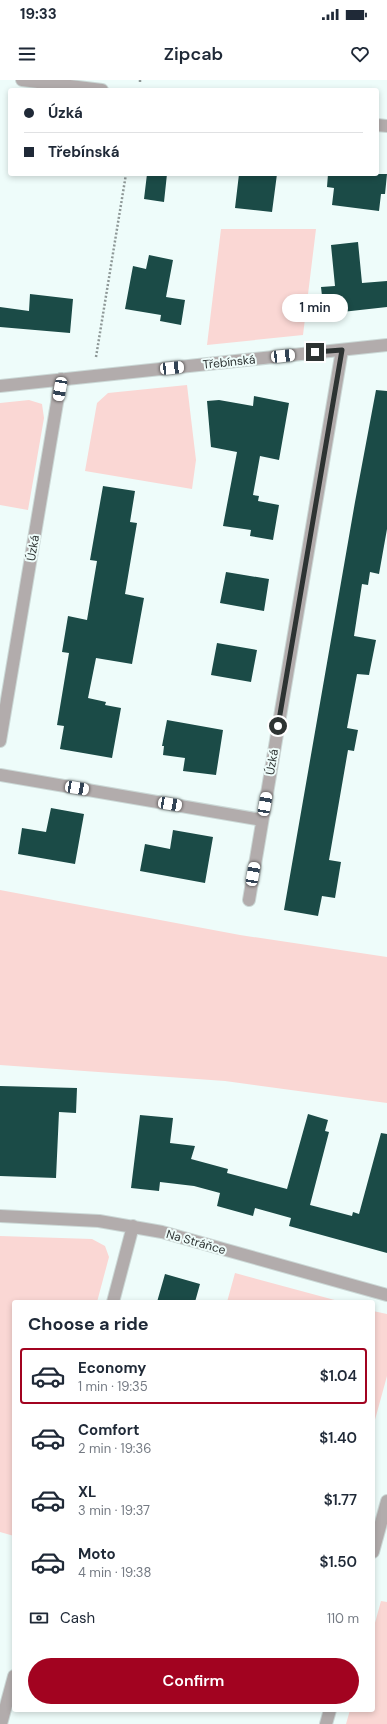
<!DOCTYPE html>
<meta charset="utf-8">
<style>
body{margin:0;font-family:"DM Sans",sans-serif;background:#f6f6f7;color:#1f2937;height:100vh;display:flex;flex-direction:column;font-size:15px;white-space:nowrap}
*{box-sizing:border-box;margin:0}
p{font-size:13px;color:#747a83}
.icon{flex:none;width:22px;height:22px;fill:none;stroke:currentColor;stroke-width:2;stroke-linecap:round;stroke-linejoin:round}
.map{position:relative;flex:1;overflow:hidden}
.side{position:absolute;left:12px;top:1220px;width:363px;height:412px;display:flex;flex-direction:column;background:#fff;border-radius:4px;box-shadow:0 2px 6px #0003}
.side>*{flex:none}
.guide{position:absolute;left:8px;top:8px;width:371px;height:88px;border-radius:4px;box-shadow:0 2px 6px #0003;display:grid;align-content:center;height:88px;padding:0 16px;background:#fff}
.end{position:absolute;width:18px;height:18px;margin:-9px;border:5px solid #2d3332;background:#fff;box-shadow:0 0 0 2px #fff}
.from{border-radius:50%}
.bubble{position:absolute;height:28px;border-radius:14px;background:#fff;box-shadow:0 2px 6px #0003;font-size:13px;font-weight:600;line-height:28px;text-align:center}
.car{position:absolute;width:12px;height:24px;margin:-12px -6px;border-radius:5px;box-shadow:0 0 3px 1px #0007;background:linear-gradient(#fff 24%,#345 0 40%,#fff 0 76%,#345 0 86%,#fff 0)}
.guide b{display:flex;align-items:center;gap:14px;height:38px;font-size:15px}
.guide b+b{border-top:1px solid #e0e1e3}
.guide i{width:10px;height:10px;background:#1f2937}
ul{padding:0;list-style:none}
li{display:flex;align-items:center;gap:12px;height:56px;margin:0 8px 6px;padding:0 8px;border:2px solid transparent;border-radius:4px}
li div{flex:1}
li b{display:block;font-size:15px}
li em{font-style:normal;font-weight:600}
li.on{border-color:#a20320}
li>.icon{width:36px;height:36px;stroke-width:1.5}
h2{padding:0 16px;font-size:18px;line-height:48px}
.pay{display:flex;align-items:center;gap:10px;height:44px;padding:0 16px;font-size:15px}
.pay p{margin-inline-start:auto}
.button{display:flex;gap:8px;margin-top:auto;padding:8px 16px}
.button a{flex:1;height:46px;border-radius:24px;background:#a20320;color:#fff;font-size:16px;font-weight:600;line-height:46px;text-align:center}
.status{display:flex;justify-content:space-between;align-items:center;height:28px;padding:0 20px;background:#fff;direction:ltr}
.status svg{height:11px;fill:currentColor}
header{display:flex;justify-content:space-between;align-items:center;height:52px;padding:0 16px;background:#fff;font-size:18px;font-weight:600}
.map>svg:first-child{display:block}
.green{fill:#fad7d4}
.building{fill:#1b4b47}
.lines{fill:none;stroke-linecap:round;stroke-linejoin:round}
.minor-casing{stroke:#cbd8d6;stroke-width:14}
.path{stroke:#8e9897;stroke-width:2.5;stroke-dasharray:2 2;stroke-linecap:butt}
.minor{stroke:#b2acac;stroke-width:12}
.route{stroke:#2d3332;stroke-width:5}
.labels{text-anchor:middle;dominant-baseline:central;stroke-width:4;stroke-linejoin:round;paint-order:stroke}
.street-label{font-size:12px;fill:#2d3332;stroke:#eefcfa}
</style>
<div class="status"><b>19:33</b><svg viewBox="0 0 49 12"><path d="M0 12V9h3v3zM5 12V6h3v6zM10 12V3h3v9zM15 12V0h3v12zM26 1h20v11H26zM47 4h2v5h-2z"/></svg></div>
<header><svg class="icon" aria-label="menu" viewBox="0 0 24 24"><path d="M4 6h16M4 12h16M4 18h16"/></svg>Zipcab<svg class="icon" aria-label="heart" viewBox="0 0 24 24"><path d="M12 20l-8-8c-3-5 5-10 8-4 3-6 11-1 8 4z"/></svg></header>
<div class="map">
<svg width="387" height="1644" viewBox="0 0 387 1644">
<rect width="100%" height="100%" fill="#eefcfa"/>
<!-- green -->
<path class="green" d="M 221,149 L 316,149 L 303,255 L 207,265 Z
M 187,305 L 196,380 L 192,409 L 85,391 L 97,323 L 108,313 Z
M 29,320 L 42,324 L 44,338 L 28,430 L 0,425 L 0,323 Z
M 0,810 L 240,855 L 387,877 L 387,1023 L 225,1001 L 0,985 Z
M 0,1156 L 92,1159 L 105,1166 L 109,1177 L 97,1222 L 14,1222 L 14,1456 L 0,1452 Z
M 235,1193 L 342,1222 L 227,1222 Z
M 373,1231 L 387,1234 L 387,1296 L 373,1347 Z
M 381,1521 L 387,1522 L 387,1644 L 346,1644 L 350,1630 L 373,1630 L 373,1550 Z"/>
<!-- building -->
<path class="building" d="M 147,94 L 167,94 L 164,122 L 144,119 Z
M 239,94 L 277,94 L 272,132 L 235,128 Z
M 328,94 L 387,94 L 385,114 L 381,114 L 379,131 L 332,125 L 334,108 L 327,107 Z
M 358,162 L 362,203 L 387,201 L 387,227 L 324,234 L 321,207 L 335,206 L 331,165 Z
M 149,175 L 173,180 L 166,217 L 185,220 L 181,245 L 160,241 L 161,235 L 125,229 L 133,186 L 146,189 Z
M 30,214 L 73,219 L 70,253 L 0,247 L 0,227 L 29,231 Z
M 376,310 L 387,311 L 387,449 L 379,494 L 370,492 L 368,505 L 362,504 L 354,556 L 376,560 L 369,595 L 357,594 L 347,648 L 358,650 L 354,671 L 348,670 L 329,780 L 341,782 L 335,818 L 322,816 L 318,836 L 284,830 L 355,422 Z
M 254,316 L 289,323 L 279,380 L 260,376 L 253,415 L 259,416 L 258,421 L 279,425 L 273,460 L 250,456 L 251,450 L 223,446 L 237,372 L 211,367 L 207,321 L 219,320 L 253,326 Z
M 103,406 L 135,411 L 130,442 L 137,443 L 125,514 L 144,518 L 132,584 L 96,578 L 88,618 L 106,622 L 105,625 L 121,628 L 112,678 L 60,669 L 64,646 L 57,645 L 69,573 L 62,572 L 68,536 L 87,540 L 97,481 L 90,480 Z
M 226,492 L 269,499 L 264,531 L 220,523 Z
M 217,563 L 257,570 L 251,602 L 211,595 Z
M 167,640 L 223,650 L 216,695 L 183,691 L 185,678 L 163,675 L 164,666 L 162,666 Z
M 51,728 L 84,734 L 75,784 L 18,774 L 22,748 L 46,752 Z
M 173,750 L 213,757 L 205,803 L 140,791 L 145,764 L 170,769 Z
M 0,1006 L 77,1008 L 76,1033 L 59,1032 L 56,1098 L 0,1096 Z
M 308,1034 L 328,1040 L 325,1051 L 329,1052 L 310,1125 L 352,1136 L 353,1132 L 359,1134 L 381,1053 L 387,1054 L 387,1173 L 289,1146 L 291,1138 L 255,1128 L 253,1136 L 217,1126 L 220,1113 L 194,1106 L 160,1102 L 159,1111 L 131,1108 L 140,1035 L 173,1038 L 170,1063 L 195,1066 L 191,1079 L 228,1089 L 227,1093 L 287,1109 Z
M 165,1194 L 200,1204 L 195,1222 L 157,1222 Z"/>
<g class="lines">
<defs>
<path id="minor" d="M 22,0 L 102,10
M 377,45 L 387,46
M 0,306 L 387,265
M 0,661 L 61,299
M 0,695 L 262,740
M 249,820 L 342,270
M 0,1136 L 99,1141 L 162,1152 L 387,1215
M 113,1222 L 133,1146
M 373,1472 L 387,1421
M 1,1644 L 14,1596
M 326,1644 L 330,1630"/>
</defs>
<!-- minor casing -->
<use href="#minor" class="minor-casing"/>
<!-- path -->
<path class="path" d="M 140,2 L 140,0
M 96,277 L 126,94"/>
<!-- minor -->
<use href="#minor" class="minor"/>
</g>
<g class="lines">
<!-- route -->
<path class="route" d="M 278,646 L 342,270 L 315,272"/>
</g>
<g class="labels">
<!-- street labels -->
<g class="street-label">
<text transform="translate(229 282) rotate(-6)">Třebínská</text>
<text transform="translate(33 468) rotate(-80)">Úzká</text>
<text transform="translate(272 682) rotate(-80)">Úzká</text>
<text transform="translate(196 1162) rotate(16)">Na Stráňce</text>
</g>
</g>
</svg>
<i class="end from" style="left:278px;top:646px"></i>
<i class="end" style="left:315px;top:272px"></i>
<div class="bubble" style="left:282px;top:214px;width:66px">1 min</div>
<i class="car" style="left:283px;top:276px;rotate:84deg"></i>
<i class="car" style="left:172px;top:288px;rotate:84deg"></i>
<i class="car" style="left:60px;top:309px;rotate:190deg"></i>
<i class="car" style="left:77px;top:708px;rotate:100deg"></i>
<i class="car" style="left:170px;top:724px;rotate:100deg"></i>
<i class="car" style="left:265px;top:724px;rotate:10deg"></i>
<i class="car" style="left:253px;top:794px;rotate:10deg"></i>
<div class="guide">
<b><i class="from"></i>Úzká</b>
<b><i></i>Třebínská</b>
</div>
<section class="side">
<h2>Choose a ride</h2>
<ul>
<li class="on"><svg class="icon" aria-label="car" viewBox="0 0 24 24"><path d="M5 17H2v-5l4-1 3-4h7l3 4 3 1v5h-3M9 17h6M6 11h13"/><circle cx="7" cy="17" r="2"/><circle cx="17" cy="17" r="2"/></svg><div><b>Economy</b><p>1 min · 19:35</p></div><em>$1.04</em></li>
<li><svg class="icon" aria-label="car" viewBox="0 0 24 24"><path d="M5 17H2v-5l4-1 3-4h7l3 4 3 1v5h-3M9 17h6M6 11h13"/><circle cx="7" cy="17" r="2"/><circle cx="17" cy="17" r="2"/></svg><div><b>Comfort</b><p>2 min · 19:36</p></div><em>$1.40</em></li>
<li><svg class="icon" aria-label="car" viewBox="0 0 24 24"><path d="M5 17H2v-5l4-1 3-4h7l3 4 3 1v5h-3M9 17h6M6 11h13"/><circle cx="7" cy="17" r="2"/><circle cx="17" cy="17" r="2"/></svg><div><b>XL</b><p>3 min · 19:37</p></div><em>$1.77</em></li>
<li><svg class="icon" aria-label="car" viewBox="0 0 24 24"><path d="M5 17H2v-5l4-1 3-4h7l3 4 3 1v5h-3M9 17h6M6 11h13"/><circle cx="7" cy="17" r="2"/><circle cx="17" cy="17" r="2"/></svg><div><b>Moto</b><p>4 min · 19:38</p></div><em>$1.50</em></li>
</ul>
<div class="pay"><svg class="icon" aria-label="cash" viewBox="0 0 24 24"><path d="M3 7h18v10H3z"/><circle cx="12" cy="12" r="2"/></svg>Cash<p>110 m</p></div>
<div class="button"><a>Confirm</a></div>
</section>
</div>
